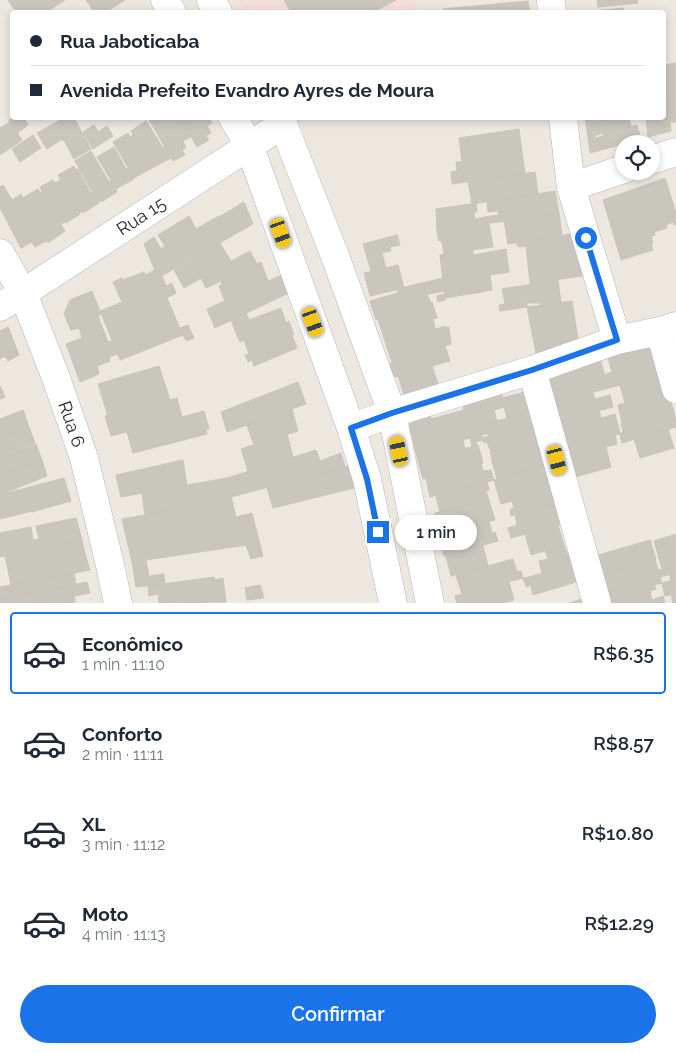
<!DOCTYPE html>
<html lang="pt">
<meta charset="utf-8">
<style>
body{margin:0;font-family:Raleway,sans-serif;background:#f2f2f3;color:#1f2937;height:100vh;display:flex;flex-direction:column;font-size:19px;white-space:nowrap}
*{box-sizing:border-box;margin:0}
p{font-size:16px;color:#747a83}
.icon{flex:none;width:28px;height:28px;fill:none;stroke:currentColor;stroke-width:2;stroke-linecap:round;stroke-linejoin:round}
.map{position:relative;height:603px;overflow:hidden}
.side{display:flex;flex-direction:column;background:#fff;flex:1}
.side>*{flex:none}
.top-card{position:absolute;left:10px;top:10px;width:656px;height:110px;border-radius:5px;box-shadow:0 2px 8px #0003;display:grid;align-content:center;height:110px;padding:0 20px;background:#fff}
.tools{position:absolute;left:615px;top:135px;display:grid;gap:10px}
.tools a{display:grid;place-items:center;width:45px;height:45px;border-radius:50%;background:#fff;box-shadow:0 2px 8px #0003;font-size:25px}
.end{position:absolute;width:22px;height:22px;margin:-11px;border:6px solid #1a73e8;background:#fff;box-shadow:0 0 0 2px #fff}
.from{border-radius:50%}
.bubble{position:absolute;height:35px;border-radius:18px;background:#fff;box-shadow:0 2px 8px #0003;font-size:16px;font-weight:600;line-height:35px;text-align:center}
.car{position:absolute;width:15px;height:30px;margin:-15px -8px;border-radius:6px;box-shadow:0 0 4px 1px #0007;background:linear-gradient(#f5c518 24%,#345 0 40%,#f5c518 0 76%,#345 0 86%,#f5c518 0)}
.top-card b{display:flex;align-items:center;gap:18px;height:48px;font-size:19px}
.top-card b+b{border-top:1px solid #e0e1e3}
.top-card i{width:12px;height:12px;background:#1f2937}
ul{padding:9px 0 0;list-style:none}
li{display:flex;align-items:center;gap:15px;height:82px;margin:0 10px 8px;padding:0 10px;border:2px solid transparent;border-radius:5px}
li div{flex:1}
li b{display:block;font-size:19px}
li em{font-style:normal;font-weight:600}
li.active{border-color:#1a73e8}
li>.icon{width:45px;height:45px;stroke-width:1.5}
.primary-button{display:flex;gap:10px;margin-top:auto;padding:10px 20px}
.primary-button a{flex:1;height:58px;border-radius:30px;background:#1a73e8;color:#fff;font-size:20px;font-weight:600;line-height:58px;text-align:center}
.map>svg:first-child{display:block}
.medical{fill:#f4dedc}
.building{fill:#c9c6bd;stroke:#c9c5b8}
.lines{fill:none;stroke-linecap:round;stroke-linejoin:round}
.minor-casing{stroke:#b2b3bf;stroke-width:29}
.tertiary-casing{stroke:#b2b3bf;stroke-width:29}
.minor{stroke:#fff;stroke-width:28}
.tertiary{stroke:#fff;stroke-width:28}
.route{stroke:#1a73e8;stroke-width:6}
.labels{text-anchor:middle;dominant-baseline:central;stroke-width:5;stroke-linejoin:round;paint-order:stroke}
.street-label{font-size:18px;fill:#2c2c2c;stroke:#fff}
</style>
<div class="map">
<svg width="676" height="603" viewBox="0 0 676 603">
<rect width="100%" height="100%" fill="#ede8df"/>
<!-- medical -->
<path class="medical" d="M 238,0 L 415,0 L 416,12 L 245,12 Z"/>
<!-- building -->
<path class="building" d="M 8,0 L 65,0 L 46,12 L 16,12 Z
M 86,0 L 125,0 L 106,12 L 94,12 Z
M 284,0 L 396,0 L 373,12 L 291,12 Z
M 597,0 L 637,0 L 638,3 L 598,7 Z
M 528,1 L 530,12 L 444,12 L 443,9 Z
M 623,8 L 624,12 L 636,12 L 586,12 Z
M 433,10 L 433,12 L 416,12 Z
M 664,61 L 671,131 L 648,137 L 646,118 L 664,118 Z
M 676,63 L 676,122 L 671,122 L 664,65 Z
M 13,118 L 24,118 L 28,125 L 17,133 L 22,140 L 0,155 L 0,128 L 10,122 L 9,120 Z
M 64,118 L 74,118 L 91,149 L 74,159 L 64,140 L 62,141 L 62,139 L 47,149 L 37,133 Z
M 148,118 L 180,118 L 191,137 L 183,141 L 186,148 L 182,150 L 185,155 L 173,161 Z
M 180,118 L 209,118 L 212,123 L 207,126 L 211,133 L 206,136 L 209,140 L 197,147 Z
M 585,118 L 614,118 L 614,120 L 586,124 Z
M 614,118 L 632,118 L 614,120 Z
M 629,118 L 631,127 L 588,137 L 586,124 Z
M 146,121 L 163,148 L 165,147 L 171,158 L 152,168 L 131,131 Z
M 94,125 L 98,132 L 107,126 L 113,136 L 93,149 L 83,132 Z
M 637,125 L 641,139 L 590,153 L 588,137 L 594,135 L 595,138 L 604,136 L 603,133 Z
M 519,129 L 525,174 L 452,184 L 451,172 L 457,171 L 456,162 L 462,162 L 459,138 Z
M 128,133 L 130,137 L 134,135 L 152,168 L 134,178 L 113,142 Z
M 33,135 L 41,148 L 20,162 L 12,149 Z
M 114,147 L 126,169 L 128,168 L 134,179 L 116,189 L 97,157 Z
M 91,151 L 109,182 L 111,181 L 117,192 L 101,202 L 101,200 L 98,202 L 75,161 Z
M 74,166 L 76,170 L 78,169 L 91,193 L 92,192 L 99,203 L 83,213 L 83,211 L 79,213 L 58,175 Z
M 535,172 L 538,194 L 472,204 L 468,182 Z
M 665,178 L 676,213 L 676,225 L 674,225 L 673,222 L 666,225 L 667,228 L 654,232 L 640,187 Z
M 53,180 L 55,183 L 60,180 L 80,214 L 66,223 L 65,222 L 61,224 L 40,187 Z
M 3,185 L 12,200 L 1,207 L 0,205 L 0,187 Z
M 640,187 L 654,231 L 616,243 L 603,200 Z
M 38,189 L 40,193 L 42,191 L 65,231 L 48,243 L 23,198 Z
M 555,191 L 559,213 L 492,223 L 491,216 L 499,215 L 498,211 L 488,212 L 487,202 Z
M 21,194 L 46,241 L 35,247 L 32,242 L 21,248 L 0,208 Z
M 244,202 L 253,224 L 158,278 L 144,244 L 154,237 L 161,249 L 165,246 L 158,235 L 189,216 L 196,229 L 219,216 L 219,217 Z
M 476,203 L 477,212 L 474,212 L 475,219 L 490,216 L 491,223 L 437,232 L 436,209 Z
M 559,213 L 562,236 L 508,244 L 504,221 Z
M 489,223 L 493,247 L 444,254 L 442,241 L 439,241 L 437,232 Z
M 654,231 L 655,235 L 651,236 L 653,243 L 651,244 L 653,250 L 621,260 L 616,243 Z
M 570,234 L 583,276 L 574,277 L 569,240 L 519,247 L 519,245 L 517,246 L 517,243 Z
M 397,235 L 400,245 L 390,247 L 391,251 L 382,253 L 386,268 L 371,271 L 363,244 Z
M 569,240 L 574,277 L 530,284 L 526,246 Z
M 220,243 L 231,261 L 184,288 L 174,270 Z
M 506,249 L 509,272 L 490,275 L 488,259 L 473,260 L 476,293 L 445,298 L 440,255 L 473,250 L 473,255 Z
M 250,251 L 257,264 L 206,288 L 201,278 Z
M 488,259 L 492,290 L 476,293 L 473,260 Z
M 261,262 L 268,281 L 225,301 L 219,286 L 222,284 L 221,281 Z
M 398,265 L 404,288 L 370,296 L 364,273 Z
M 155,270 L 162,286 L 131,298 L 123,280 L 144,272 L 145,275 Z
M 284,274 L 291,292 L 215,328 L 207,309 Z
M 162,276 L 166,286 L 172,283 L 176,293 L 167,298 L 158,278 Z
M 122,278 L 131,298 L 122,302 L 113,282 Z
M 443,278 L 444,291 L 414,297 L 413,295 L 399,298 L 397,289 Z
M 558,280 L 561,303 L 540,306 L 540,303 L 527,303 L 527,307 L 500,311 L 499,305 L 505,304 L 502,289 Z
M 162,286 L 181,331 L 119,357 L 100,311 Z
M 92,291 L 101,314 L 98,316 L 108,342 L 112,341 L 118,354 L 109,357 L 110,361 L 97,366 L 99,374 L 80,382 L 66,344 L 82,338 L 79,328 L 71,330 L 64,314 L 70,300 Z
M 397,293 L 399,298 L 413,295 L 414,297 L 427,294 L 431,303 L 432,302 L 437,318 L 402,327 L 403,332 L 384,338 L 378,319 L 376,320 L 370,301 Z
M 445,294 L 445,300 L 438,302 L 437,296 Z
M 572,301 L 578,339 L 536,353 L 527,307 Z
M 281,308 L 286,323 L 289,321 L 294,335 L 292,335 L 297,348 L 254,366 L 252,360 L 248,362 L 245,355 L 249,354 L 244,340 L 240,342 L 231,320 L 246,313 L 249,320 Z
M 433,319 L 435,329 L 443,327 L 449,327 L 451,344 L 392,363 L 384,338 L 403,332 L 402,327 Z
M 188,325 L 194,338 L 186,341 L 180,328 Z
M 8,327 L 19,355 L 8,361 L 5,356 L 0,359 L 0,331 Z
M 181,331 L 183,335 L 120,360 L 119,357 Z
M 653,342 L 662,373 L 636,381 L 628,349 Z
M 445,346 L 450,361 L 394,377 L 389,364 Z
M 627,348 L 636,381 L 608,388 L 604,375 L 612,372 L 607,354 Z
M 600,358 L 608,388 L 552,404 L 545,374 Z
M 159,366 L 170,400 L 122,414 L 122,411 L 108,416 L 98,384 Z
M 432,366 L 438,384 L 404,395 L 398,376 Z
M 662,373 L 668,391 L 625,403 L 620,385 Z
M 298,382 L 306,404 L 227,432 L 221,412 Z
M 0,386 L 5,397 L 0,399 Z
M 531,390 L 536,410 L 507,418 L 504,407 L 494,410 L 497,421 L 479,426 L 473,400 L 501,391 L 503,398 Z
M 668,391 L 673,409 L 622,423 L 618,405 Z
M 593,393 L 595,399 L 610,395 L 613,407 L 556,422 L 552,404 Z
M 472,397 L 483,440 L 476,442 L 477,445 L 472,447 L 468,429 L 414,445 L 409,424 L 420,420 L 419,417 L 430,414 L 431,419 L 464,410 L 462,400 Z
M 177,398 L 182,417 L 111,436 L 105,416 L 122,411 L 122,414 Z
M 292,409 L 298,431 L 254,445 L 247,425 Z
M 673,409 L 676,420 L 676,427 L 622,443 L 620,434 L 623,431 L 621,424 Z
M 23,410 L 29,427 L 0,437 L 0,419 Z
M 536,410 L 541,427 L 484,443 L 482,438 L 489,436 L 488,434 L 482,435 L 479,426 Z
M 204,411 L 209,429 L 206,429 L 207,434 L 133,453 L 127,432 Z
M 599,411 L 601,418 L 615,414 L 618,425 L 561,439 L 556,422 Z
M 618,425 L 620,434 L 615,435 L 617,444 L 567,457 L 561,439 Z
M 29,427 L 35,443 L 0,456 L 0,437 Z
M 540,428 L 539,447 L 492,461 L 490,448 L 489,448 L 487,442 Z
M 468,429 L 470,438 L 463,440 L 465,449 L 418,461 L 414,445 Z
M 668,429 L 674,448 L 640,458 L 634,439 Z
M 287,434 L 293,457 L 248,471 L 241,449 Z
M 36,444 L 42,460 L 0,475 L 0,457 Z
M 478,445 L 483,463 L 423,479 L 418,461 Z
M 539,447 L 545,465 L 497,479 L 492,461 Z
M 606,447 L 611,467 L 572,478 L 567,457 Z
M 316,450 L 320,461 L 341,453 L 345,467 L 231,497 L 227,478 Z
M 42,460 L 47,476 L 0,495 L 0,475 Z
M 183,460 L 187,485 L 121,497 L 116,475 Z
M 551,463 L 555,480 L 499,497 L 494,480 Z
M 481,464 L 483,471 L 491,470 L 494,480 L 430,497 L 426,478 Z
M 348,466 L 354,488 L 273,508 L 267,488 Z
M 64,478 L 71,501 L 32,512 L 26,488 Z
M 227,478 L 232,500 L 145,515 L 142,493 Z
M 555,480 L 561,501 L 511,516 L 510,510 L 514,508 L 512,501 L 501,504 L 499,497 Z
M 487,481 L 489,490 L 486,491 L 489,500 L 440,512 L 436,497 L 438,495 Z
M 26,488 L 32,511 L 0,519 L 0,495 Z
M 232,500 L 236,517 L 240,516 L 246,545 L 132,562 L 122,519 Z
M 489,500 L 495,520 L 440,535 L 435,513 Z
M 561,501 L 566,523 L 511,538 L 508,528 L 517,525 L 515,514 Z
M 252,513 L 263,556 L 251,559 L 246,545 L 240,516 Z
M 76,518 L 82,540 L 41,548 L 36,526 Z
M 489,522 L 492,533 L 495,532 L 498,541 L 444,556 L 438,535 Z
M 558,525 L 564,545 L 531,555 L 525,534 Z
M 31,527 L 33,540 L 39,539 L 41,548 L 0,557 L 0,533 Z
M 676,534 L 676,554 L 659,558 L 654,541 Z
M 82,540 L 85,554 L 8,570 L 5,556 Z
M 650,540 L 656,559 L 600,575 L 595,556 Z
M 564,545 L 567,554 L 574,552 L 578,563 L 542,573 L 539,561 L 548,559 L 545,550 Z
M 483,546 L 488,566 L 451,576 L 446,556 Z
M 85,554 L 90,570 L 11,585 L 8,570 Z
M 676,554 L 676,573 L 660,577 L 657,570 L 662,569 L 659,558 Z
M 513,559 L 517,572 L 521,571 L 523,578 L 462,594 L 456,575 Z
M 655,559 L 660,577 L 607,593 L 602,575 Z
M 146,560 L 149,576 L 164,574 L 165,584 L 136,587 L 132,562 Z
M 578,563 L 583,580 L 533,595 L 531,586 L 532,585 L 529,577 Z
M 74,573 L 76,585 L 0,599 L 0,587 Z
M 676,573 L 676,593 L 665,596 L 662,583 L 670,581 L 671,578 L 670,575 Z
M 214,577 L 215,580 L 223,578 L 226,602 L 159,603 L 158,594 L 149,596 L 148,586 Z
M 529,577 L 532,585 L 526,587 L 523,578 Z
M 660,577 L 662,583 L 654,585 L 656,589 L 650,591 L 652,600 L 639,603 L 608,603 L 605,593 Z
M 87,582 L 90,593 L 38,603 L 1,603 L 0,599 Z
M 509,582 L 514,600 L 503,603 L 457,603 L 455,596 Z
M 260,585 L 264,598 L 247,600 L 245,588 Z
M 676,593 L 676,603 L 673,603 L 671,594 Z
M 74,596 L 75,603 L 38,603 L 54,600 Z
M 663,596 L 665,603 L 639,603 L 652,600 Z
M 588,597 L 590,603 L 569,603 Z"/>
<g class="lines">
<defs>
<path id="minor" d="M 551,0 L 552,12
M 563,118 L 571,187 L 617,340
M 651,160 L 676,152
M 571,187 L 624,169
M 0,253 L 23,293 L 56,378 L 84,458 L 110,565 L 118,603
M 0,307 L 23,293 L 283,124
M 660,331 L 676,389
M 532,370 L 597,603
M 351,428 L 392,413 L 532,370 L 617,340 L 660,331 L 676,326"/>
<path id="tertiary" d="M 165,0 L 172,12
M 211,0 L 218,12
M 233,118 L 249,145 L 351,428 L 367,479 L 393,603
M 279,118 L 283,124 L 335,256 L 392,413 L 430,603"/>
</defs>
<!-- minor casing -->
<use href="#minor" class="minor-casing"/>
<!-- tertiary casing -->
<use href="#tertiary" class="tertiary-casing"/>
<!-- minor -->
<use href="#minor" class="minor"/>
<!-- tertiary -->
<use href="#tertiary" class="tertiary"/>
</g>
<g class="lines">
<!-- route -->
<path class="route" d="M 378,532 L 367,479 L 351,428 L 392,413 L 532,370 L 617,340 L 586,238"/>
</g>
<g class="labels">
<!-- street labels -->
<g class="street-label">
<text transform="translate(141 216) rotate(-33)">Rua 15</text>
<text transform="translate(72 424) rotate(71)">Rua 6</text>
</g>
</g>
</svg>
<div class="tools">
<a><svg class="icon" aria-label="locate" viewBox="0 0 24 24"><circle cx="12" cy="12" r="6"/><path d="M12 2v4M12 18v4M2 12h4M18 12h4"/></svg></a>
</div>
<i class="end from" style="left:586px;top:238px"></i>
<i class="end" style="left:378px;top:532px"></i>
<div class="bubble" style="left:395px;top:515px;width:82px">1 min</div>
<i class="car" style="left:281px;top:233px;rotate:160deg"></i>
<i class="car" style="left:313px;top:322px;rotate:160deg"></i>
<i class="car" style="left:399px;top:451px;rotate:348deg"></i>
<i class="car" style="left:557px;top:460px;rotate:165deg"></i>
<div class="top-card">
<b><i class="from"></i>Rua Jaboticaba</b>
<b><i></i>Avenida Prefeito Evandro Ayres de Moura</b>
</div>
</div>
<section class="side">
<ul>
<li class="active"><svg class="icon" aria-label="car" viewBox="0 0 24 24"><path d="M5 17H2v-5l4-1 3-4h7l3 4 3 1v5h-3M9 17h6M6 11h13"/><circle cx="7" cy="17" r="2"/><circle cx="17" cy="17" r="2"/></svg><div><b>Econômico</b><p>1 min · 11:10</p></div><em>R$6.35</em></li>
<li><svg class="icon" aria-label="car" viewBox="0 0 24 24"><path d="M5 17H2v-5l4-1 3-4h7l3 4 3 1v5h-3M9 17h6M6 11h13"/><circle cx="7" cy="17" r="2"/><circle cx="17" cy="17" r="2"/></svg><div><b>Conforto</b><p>2 min · 11:11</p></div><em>R$8.57</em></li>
<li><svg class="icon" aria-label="car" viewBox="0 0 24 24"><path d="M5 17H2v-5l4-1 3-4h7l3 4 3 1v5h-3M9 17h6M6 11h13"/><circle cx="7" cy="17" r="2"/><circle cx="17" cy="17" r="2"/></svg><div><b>XL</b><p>3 min · 11:12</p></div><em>R$10.80</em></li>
<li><svg class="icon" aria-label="car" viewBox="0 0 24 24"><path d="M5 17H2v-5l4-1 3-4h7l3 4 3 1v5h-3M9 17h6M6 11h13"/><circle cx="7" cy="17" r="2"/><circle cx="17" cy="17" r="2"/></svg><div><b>Moto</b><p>4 min · 11:13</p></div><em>R$12.29</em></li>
</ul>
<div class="primary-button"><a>Confirmar</a></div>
</section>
